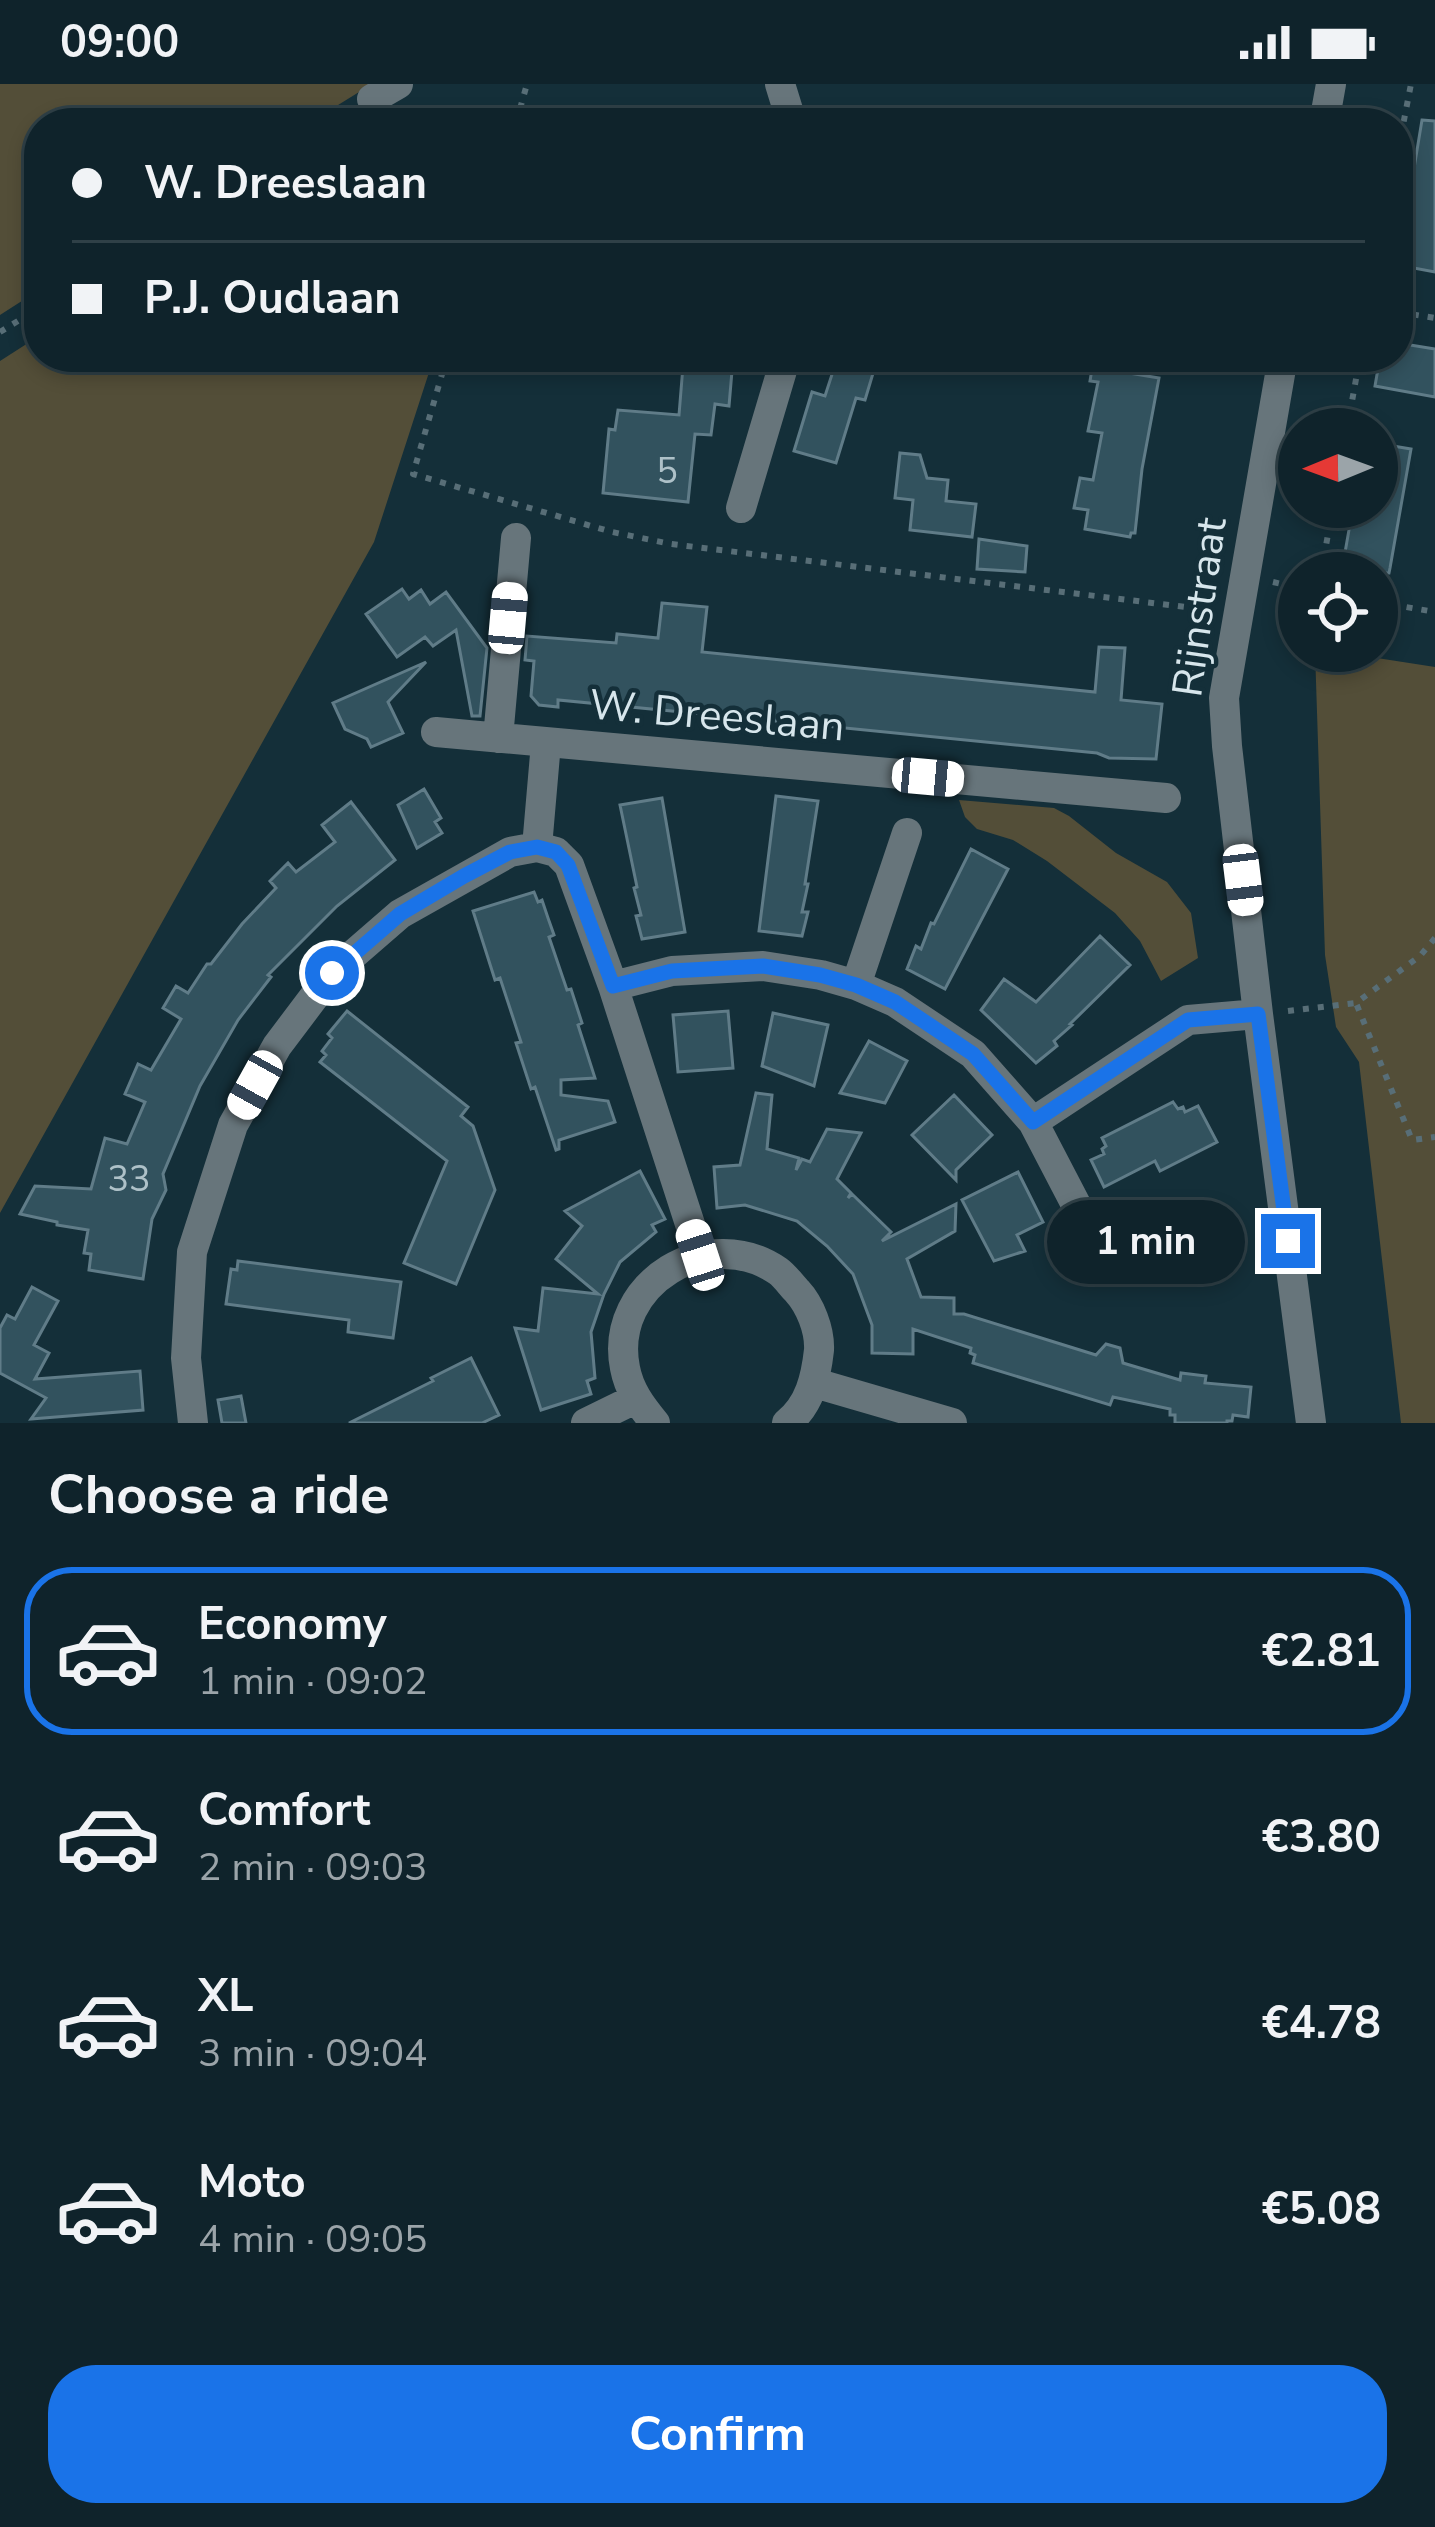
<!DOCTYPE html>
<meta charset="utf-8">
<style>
body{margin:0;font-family:"Nunito Sans",sans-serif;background:#1d2f37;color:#f1f3f6;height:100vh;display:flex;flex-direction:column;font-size:45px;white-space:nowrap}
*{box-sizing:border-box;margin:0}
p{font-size:39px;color:#9ba4a9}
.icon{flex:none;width:66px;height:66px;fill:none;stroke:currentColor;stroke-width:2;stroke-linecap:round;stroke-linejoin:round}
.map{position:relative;height:1339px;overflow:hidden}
.sheet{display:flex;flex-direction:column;background:#0f232b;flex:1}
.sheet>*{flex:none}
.hud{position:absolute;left:24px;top:24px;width:1389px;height:264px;border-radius:48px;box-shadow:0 6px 18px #0003,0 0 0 3px #2f4047;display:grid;align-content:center;height:264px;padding:0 48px;background:#0f232b}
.needle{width:78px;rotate:269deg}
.tools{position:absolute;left:1278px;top:324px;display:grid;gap:24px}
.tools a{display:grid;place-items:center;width:120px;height:120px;border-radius:50%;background:#0f232b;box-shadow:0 6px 18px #0003,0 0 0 3px #2f4047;font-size:60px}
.end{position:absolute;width:54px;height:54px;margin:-27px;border:15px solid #1a73e8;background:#fff;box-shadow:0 0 0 6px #fff}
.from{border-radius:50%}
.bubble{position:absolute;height:84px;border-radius:42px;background:#0f232b;box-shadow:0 6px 18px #0003,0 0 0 3px #2f4047;font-size:39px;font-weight:700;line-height:84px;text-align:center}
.car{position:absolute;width:36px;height:72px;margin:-36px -18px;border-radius:15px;box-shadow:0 0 9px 3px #0007;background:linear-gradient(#fff 24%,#345 0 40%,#fff 0 76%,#345 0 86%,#fff 0)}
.hud b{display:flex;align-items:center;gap:42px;height:114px;font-size:45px}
.hud b+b{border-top:3px solid #2f4047}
.hud i{width:30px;height:30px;background:#f1f3f6}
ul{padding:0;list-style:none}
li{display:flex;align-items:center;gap:36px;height:168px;margin:0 24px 18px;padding:0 24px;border:6px solid transparent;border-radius:48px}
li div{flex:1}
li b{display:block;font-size:45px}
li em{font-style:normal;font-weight:700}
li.selected{border-color:#1a73e8}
li>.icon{width:108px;height:108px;stroke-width:1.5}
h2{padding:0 48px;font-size:54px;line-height:144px}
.primary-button{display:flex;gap:24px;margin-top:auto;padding:24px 48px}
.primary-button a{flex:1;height:138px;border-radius:48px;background:#1a73e8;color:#fff;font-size:48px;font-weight:700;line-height:138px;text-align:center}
.status{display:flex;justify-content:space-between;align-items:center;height:84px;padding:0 60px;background:#0f232b;direction:ltr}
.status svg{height:33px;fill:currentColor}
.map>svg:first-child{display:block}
.green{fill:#534e38}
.building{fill:#32525e;stroke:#607c88;stroke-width:3}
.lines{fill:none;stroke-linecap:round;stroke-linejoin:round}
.path{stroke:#586e77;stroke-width:6;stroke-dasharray:6 9;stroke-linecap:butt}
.minor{stroke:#67757b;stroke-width:30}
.route{stroke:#1a73e8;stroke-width:15}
.labels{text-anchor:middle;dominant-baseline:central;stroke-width:9;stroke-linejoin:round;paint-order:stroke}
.number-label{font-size:36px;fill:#aec1c8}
.street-label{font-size:42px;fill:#d7e6ec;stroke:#142f39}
</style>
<div class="status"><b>09:00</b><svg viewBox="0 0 49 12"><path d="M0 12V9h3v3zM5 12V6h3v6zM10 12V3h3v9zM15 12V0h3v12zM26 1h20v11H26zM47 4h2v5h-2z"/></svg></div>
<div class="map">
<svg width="1435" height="1339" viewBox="0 0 1435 1339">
<rect width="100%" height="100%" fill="#142f39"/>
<!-- green -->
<path class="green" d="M 0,0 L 372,0 L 309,39 L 39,39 L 39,206 L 0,231 Z
M 39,252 L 39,273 L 434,273 L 374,458 L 0,1129 L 0,277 Z
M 1315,567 L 1332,567 L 1435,583 L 1435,1339 L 1401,1339 L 1359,978 L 1336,943 L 1325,871 Z
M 959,716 L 1054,724 L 1069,732 L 1116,769 L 1167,798 L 1191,829 L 1198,874 L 1161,897 L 1140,857 L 1115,829 L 1047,777 L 1013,756 L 977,745 L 965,733 Z"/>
<!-- building -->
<path class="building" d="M 1422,36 L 1435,37 L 1435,188 L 1398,181 Z
M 1398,259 L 1435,265 L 1435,313 L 1375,302 L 1380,273 L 1398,273 Z
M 1094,273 L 1132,273 L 1129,289 L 1159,294 L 1142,385 L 1135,449 L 1131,449 L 1130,453 L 1085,445 L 1088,426 L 1074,424 L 1080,394 L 1093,396 L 1102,349 L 1088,347 L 1098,298 L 1090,297 Z
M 837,275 L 874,286 L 865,316 L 856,314 L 836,379 L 794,367 L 812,308 L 825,312 Z
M 683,282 L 732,287 L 729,322 L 715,320 L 711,351 L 695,350 L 688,418 L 603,409 L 609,345 L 615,346 L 618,326 L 679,331 Z
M 1381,360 L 1411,365 L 1390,484 L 1389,489 L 1358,489 L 1359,483 L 1343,480 L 1353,423 L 1377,423 L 1377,371 L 1379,371 Z
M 900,369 L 920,371 L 927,394 L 948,396 L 946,417 L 976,420 L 972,453 L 910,446 L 913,416 L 895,414 Z
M 979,455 L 1027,462 L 1025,488 L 977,485 Z
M 402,505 L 409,515 L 421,506 L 430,520 L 446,508 L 487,564 L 480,632 L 472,632 L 456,546 L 433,562 L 425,553 L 397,573 L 366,530 Z
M 662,519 L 707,523 L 702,568 L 1095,608 L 1099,563 L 1125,564 L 1121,616 L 1162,620 L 1156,675 L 1109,674 L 1097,669 L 765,636 L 749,641 L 737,641 L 723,632 L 558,616 L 558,623 L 539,621 L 531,612 L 534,577 L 525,576 L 527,552 L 616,559 L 617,550 L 658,554 Z
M 426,578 L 388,618 L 403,649 L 371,663 L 367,655 L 345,645 L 333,619 Z
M 424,705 L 441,734 L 435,738 L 442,749 L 417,764 L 398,721 Z
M 776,712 L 818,717 L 805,800 L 808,800 L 802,828 L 808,828 L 802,852 L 759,847 Z
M 662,714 L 685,848 L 642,855 L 636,832 L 641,831 L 634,804 L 637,803 L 620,721 Z
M 351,718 L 395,776 L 337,822 L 268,891 L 271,893 L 238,936 L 200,1002 L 163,1090 L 166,1106 L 152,1135 L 143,1195 L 89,1186 L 91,1170 L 84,1169 L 88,1146 L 57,1141 L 57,1138 L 20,1130 L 35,1102 L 91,1105 L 105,1054 L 127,1060 L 145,1018 L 125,1010 L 138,980 L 151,986 L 181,935 L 163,924 L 176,902 L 188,909 L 207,880 L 211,880 L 242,840 L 276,804 L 270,797 L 288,779 L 296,788 L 335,758 L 322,741 Z
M 971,765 L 1008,785 L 945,905 L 907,885 L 916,862 L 921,865 L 931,839 L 934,840 Z
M 534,808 L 538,818 L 542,816 L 548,834 L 554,851 L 549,853 L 567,906 L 571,905 L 582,939 L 578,941 L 595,994 L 561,996 L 561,1011 L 608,1017 L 615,1038 L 559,1056 L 559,1065 L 556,1066 L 535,1003 L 531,1005 L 516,959 L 521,958 L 500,894 L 495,896 L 473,827 Z
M 1100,852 L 1130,881 L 1070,940 L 1072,941 L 1054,957 L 1057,962 L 1036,979 L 981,926 L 1004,895 L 1036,918 Z
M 347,927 L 468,1023 L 461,1032 L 473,1042 L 495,1106 L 456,1200 L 404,1179 L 447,1077 L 320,978 L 326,971 L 322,967 L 332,954 L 328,950 Z
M 728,927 L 733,984 L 678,988 L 673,931 Z
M 773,929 L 828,941 L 814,1002 L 762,982 Z
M 869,957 L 907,977 L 885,1019 L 840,1009 Z
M 756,1009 L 772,1011 L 767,1065 L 799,1074 L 796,1086 L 802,1075 L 810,1078 L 827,1045 L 861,1049 L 837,1095 L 851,1109 L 848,1114 L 852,1110 L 891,1148 L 882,1157 L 956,1120 L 955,1147 L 907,1175 L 921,1213 L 954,1214 L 954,1230 L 964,1230 L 1096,1271 L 1106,1260 L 1120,1264 L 1123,1279 L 1180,1296 L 1181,1289 L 1206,1292 L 1205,1299 L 1251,1303 L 1248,1333 L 1233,1331 L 1232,1337 L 1227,1337 L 1227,1339 L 1175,1339 L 1175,1331 L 1170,1331 L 1170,1325 L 1113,1313 L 1110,1321 L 973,1279 L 975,1271 L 970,1269 L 971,1264 L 913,1245 L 913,1270 L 872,1269 L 872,1241 L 853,1190 L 827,1162 L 797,1137 L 745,1121 L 717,1124 L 714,1083 L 740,1081 Z
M 954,1011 L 992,1051 L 956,1086 L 956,1096 L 912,1051 Z
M 1173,1018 L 1178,1025 L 1183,1023 L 1185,1028 L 1198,1022 L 1217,1058 L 1160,1087 L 1155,1077 L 1104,1103 L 1091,1076 L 1104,1070 L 1102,1065 L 1106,1062 L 1102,1054 Z
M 640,1087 L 665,1135 L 652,1141 L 656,1148 L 620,1178 L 604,1210 L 591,1248 L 595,1294 L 587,1297 L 591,1310 L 541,1326 L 515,1244 L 538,1247 L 543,1204 L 598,1210 L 556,1175 L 582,1142 L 565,1127 Z
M 1018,1088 L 1043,1138 L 1017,1151 L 1025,1167 L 994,1177 L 962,1116 Z
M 238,1177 L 401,1198 L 393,1254 L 348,1248 L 349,1236 L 226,1220 L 231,1185 L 237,1186 Z
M 32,1203 L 58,1217 L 34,1261 L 49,1269 L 35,1295 L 140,1287 L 143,1326 L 31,1335 L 46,1314 L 0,1289 L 0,1244 L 7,1231 L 15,1235 Z
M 471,1274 L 499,1331 L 482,1339 L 349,1339 L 433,1297 L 431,1294 Z
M 241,1312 L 246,1339 L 222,1339 L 218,1316 Z"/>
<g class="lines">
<!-- path -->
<path class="path" d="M 334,39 L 351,28
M 516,39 L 527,0
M 1398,67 L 1411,0
M 1398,228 L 1435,234
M 0,248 L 39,224
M 447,273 L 413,390 L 612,448 L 671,460 L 1210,526
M 1347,345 L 1360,273
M 1321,489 L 1333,423
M 1273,498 L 1299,504
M 1377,518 L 1435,528
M 1194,593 L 1199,564
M 1435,854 L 1420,872 L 1356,919 L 1412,1056 L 1435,1053
M 1288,927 L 1356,919"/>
<!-- minor -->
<path class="minor" d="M 780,0 L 792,39
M 372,15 L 398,0
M 1324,39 L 1331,0
M 1283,273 L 1224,614 L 1227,662 L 1258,930 L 1311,1339
M 741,424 L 786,273
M 436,648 L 1166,714
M 498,654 L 516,454
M 537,763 L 556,768 L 569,781 L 613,902 L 700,1171
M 856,901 L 907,749
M 613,902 L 672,887 L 763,882 L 821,891 L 856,901 L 895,918 L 973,970 L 1033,1038 L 1188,936 L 1258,930
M 1033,1038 L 1083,1134
M 815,1299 L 952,1339
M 193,1339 L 186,1274 L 192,1168 L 233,1041 L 277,962 L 332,889 L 400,830 L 510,768 L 537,763 L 546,659
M 586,1339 L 635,1315
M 655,1339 C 641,1322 629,1306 625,1284 C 608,1199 709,1139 778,1187 C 785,1192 791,1201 797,1207 C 810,1221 820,1246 819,1266 C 816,1293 810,1321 787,1339"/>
</g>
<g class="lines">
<!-- route -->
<path class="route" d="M 332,889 L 400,830 L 464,792 L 510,768 L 537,763 L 556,768 L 568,781 L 613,902 L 672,887 L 763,882 L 820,891 L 856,901 L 895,918 L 973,970 L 1033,1038 L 1188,936 L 1258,930 L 1288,1157"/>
</g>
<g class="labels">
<!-- number labels -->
<g class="number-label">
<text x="667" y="387">5</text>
<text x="129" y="1095">33</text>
</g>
<!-- street labels -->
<g class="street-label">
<text transform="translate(1200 523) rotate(-82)">Rijnstraat</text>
<text transform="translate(717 632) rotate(5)">W. Dreeslaan</text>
</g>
</g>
</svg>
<div class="tools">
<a><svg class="needle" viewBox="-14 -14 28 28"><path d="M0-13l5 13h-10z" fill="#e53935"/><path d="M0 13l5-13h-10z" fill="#9ba4a9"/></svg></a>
<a><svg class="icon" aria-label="locate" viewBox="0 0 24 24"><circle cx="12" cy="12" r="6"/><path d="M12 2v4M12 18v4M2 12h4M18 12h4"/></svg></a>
</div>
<i class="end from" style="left:332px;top:889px"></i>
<i class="end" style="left:1288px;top:1157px"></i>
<div class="bubble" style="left:1047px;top:1116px;width:198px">1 min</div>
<i class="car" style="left:508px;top:534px;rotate:5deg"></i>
<i class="car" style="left:928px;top:693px;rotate:95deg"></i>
<i class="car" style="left:1243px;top:796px;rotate:173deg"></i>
<i class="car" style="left:255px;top:1001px;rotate:209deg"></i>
<i class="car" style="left:700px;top:1171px;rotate:342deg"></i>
<div class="hud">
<b><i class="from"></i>W. Dreeslaan</b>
<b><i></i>P.J. Oudlaan</b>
</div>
</div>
<section class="sheet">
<h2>Choose a ride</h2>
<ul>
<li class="selected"><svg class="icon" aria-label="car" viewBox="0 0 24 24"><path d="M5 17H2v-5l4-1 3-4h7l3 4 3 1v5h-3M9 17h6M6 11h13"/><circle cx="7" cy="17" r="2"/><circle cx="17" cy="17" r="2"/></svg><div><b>Economy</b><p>1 min · 09:02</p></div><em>€2.81</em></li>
<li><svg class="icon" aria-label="car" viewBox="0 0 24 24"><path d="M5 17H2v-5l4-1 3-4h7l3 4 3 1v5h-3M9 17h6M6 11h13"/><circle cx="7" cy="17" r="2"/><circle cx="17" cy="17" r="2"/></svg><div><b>Comfort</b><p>2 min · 09:03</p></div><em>€3.80</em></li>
<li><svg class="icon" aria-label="car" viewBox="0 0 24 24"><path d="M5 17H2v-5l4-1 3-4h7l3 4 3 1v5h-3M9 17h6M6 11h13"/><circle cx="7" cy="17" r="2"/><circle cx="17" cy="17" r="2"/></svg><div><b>XL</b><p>3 min · 09:04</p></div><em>€4.78</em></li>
<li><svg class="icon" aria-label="car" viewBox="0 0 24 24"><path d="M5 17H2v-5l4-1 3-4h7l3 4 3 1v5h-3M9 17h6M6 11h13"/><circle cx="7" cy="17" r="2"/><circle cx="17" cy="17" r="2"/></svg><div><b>Moto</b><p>4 min · 09:05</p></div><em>€5.08</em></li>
</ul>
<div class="primary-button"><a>Confirm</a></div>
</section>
